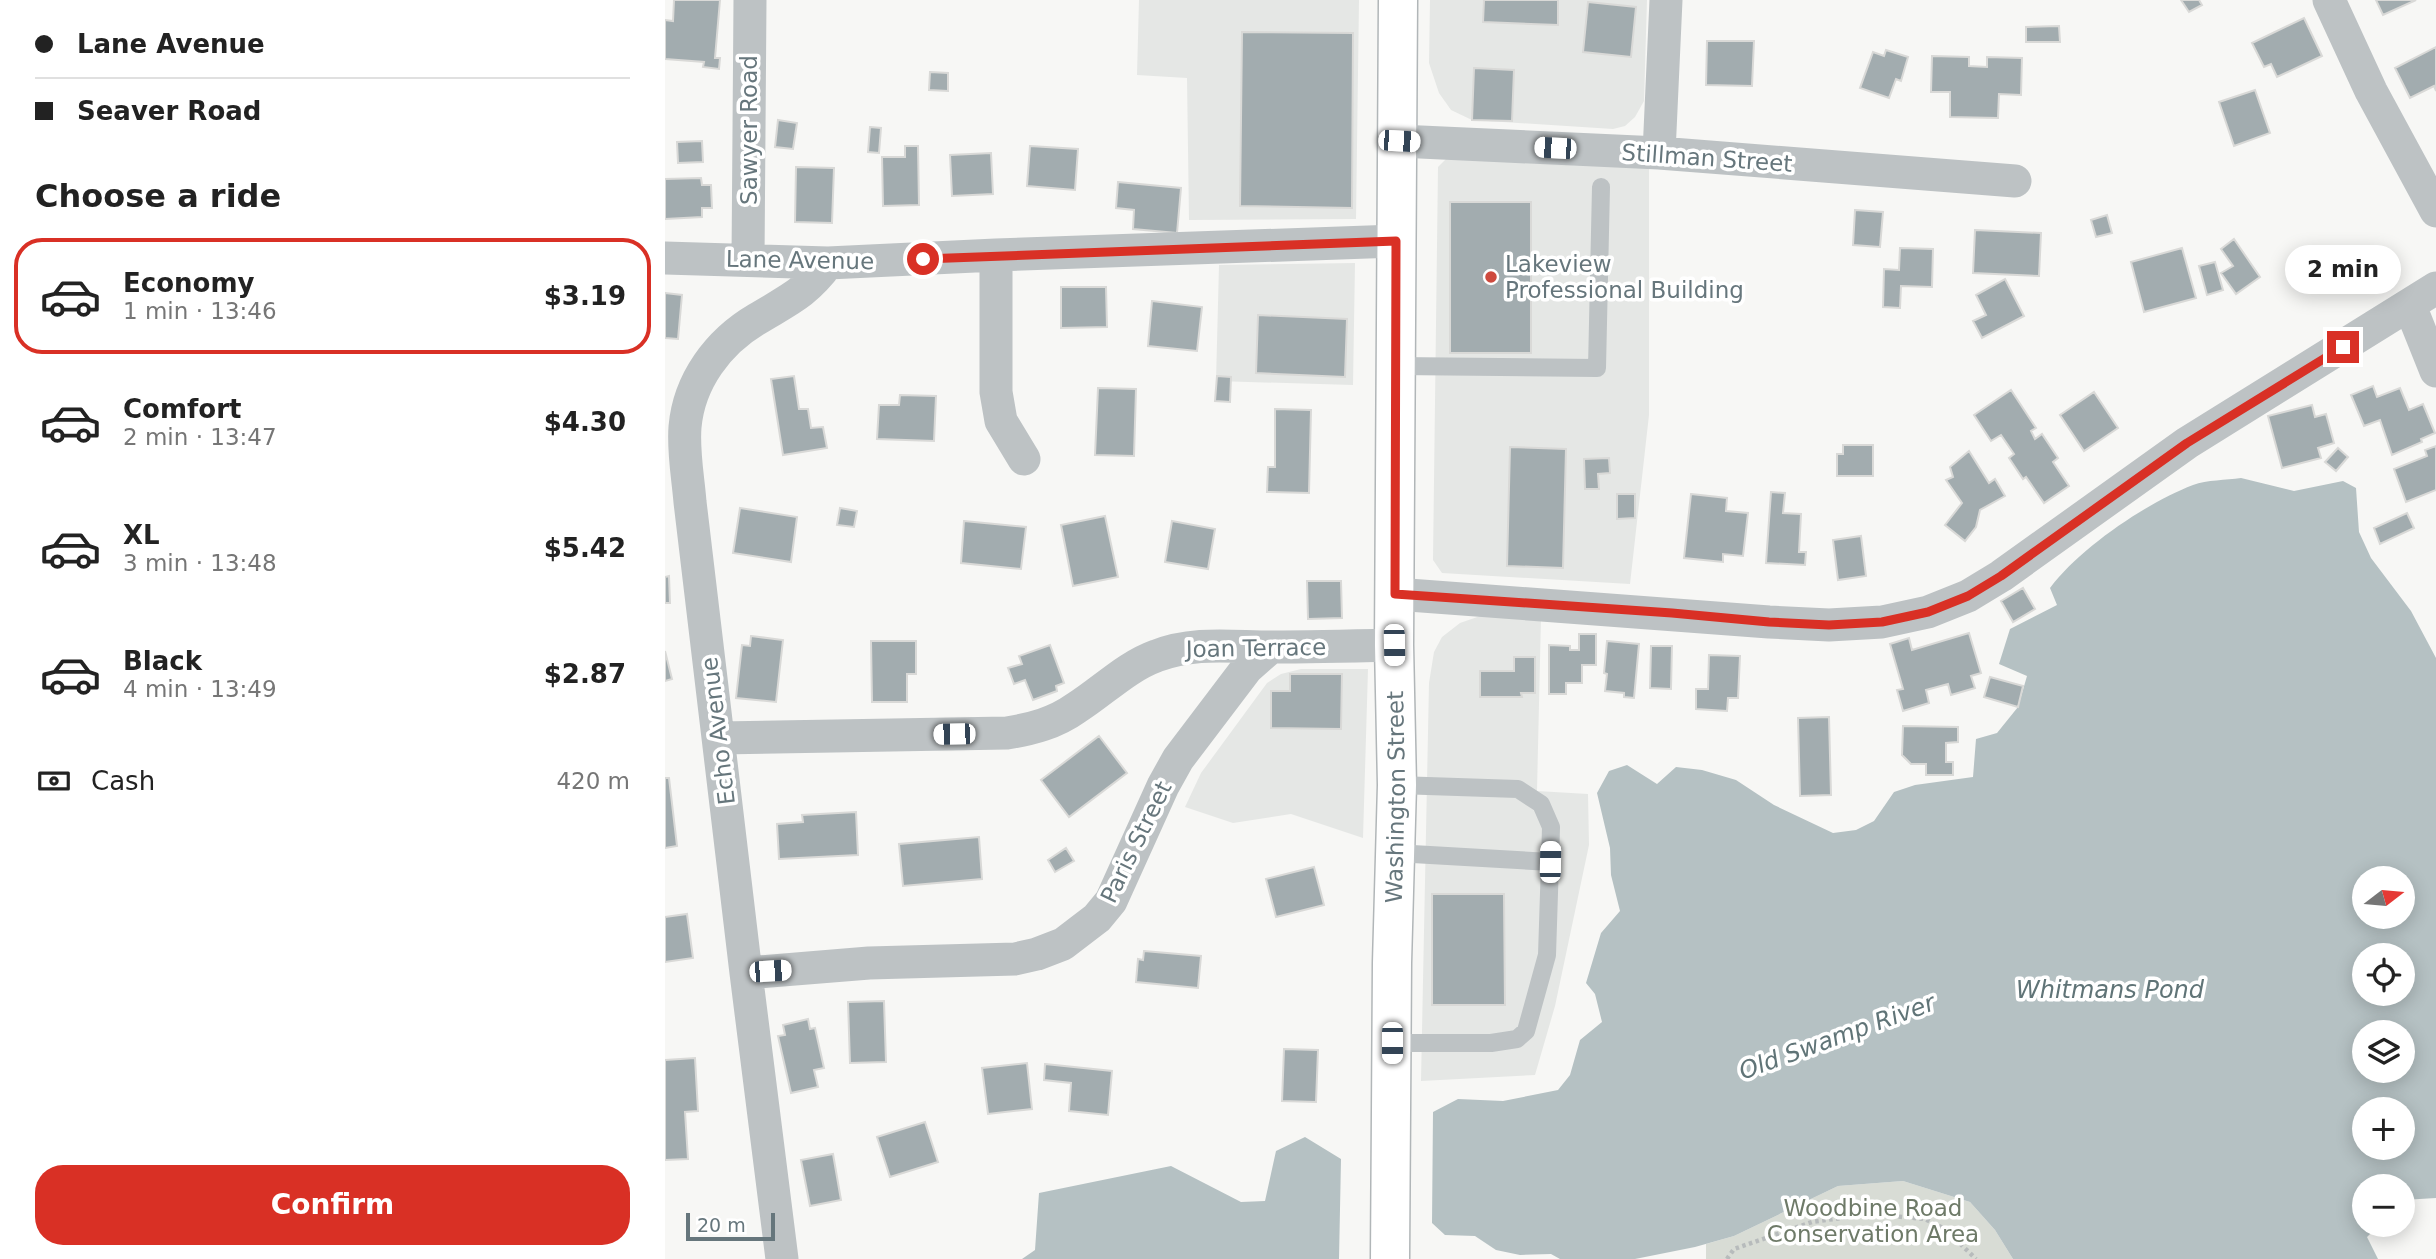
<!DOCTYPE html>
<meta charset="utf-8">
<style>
body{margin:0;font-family:"DejaVu Sans",sans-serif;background:#f6f6f6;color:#222;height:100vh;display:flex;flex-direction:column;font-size:26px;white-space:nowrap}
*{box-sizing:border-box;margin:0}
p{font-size:23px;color:#767676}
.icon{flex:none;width:38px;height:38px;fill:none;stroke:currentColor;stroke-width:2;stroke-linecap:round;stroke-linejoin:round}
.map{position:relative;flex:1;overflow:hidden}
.sheet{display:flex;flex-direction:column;background:#fff;width:665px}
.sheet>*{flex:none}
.hud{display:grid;align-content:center;height:154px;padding:0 35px;background:#fff}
.needle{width:46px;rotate:74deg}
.buttons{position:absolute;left:1687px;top:866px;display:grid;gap:14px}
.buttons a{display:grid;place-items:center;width:63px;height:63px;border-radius:50%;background:#fff;box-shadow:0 4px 18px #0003;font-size:35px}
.scale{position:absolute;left:21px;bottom:18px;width:89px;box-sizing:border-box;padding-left:7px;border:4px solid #66767c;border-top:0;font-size:19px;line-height:24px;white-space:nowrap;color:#66767c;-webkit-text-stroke:5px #fff;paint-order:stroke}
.end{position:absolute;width:32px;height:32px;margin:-16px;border:9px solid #d93025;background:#fff;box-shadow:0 0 0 4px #fff}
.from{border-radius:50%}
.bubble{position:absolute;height:49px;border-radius:24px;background:#fff;box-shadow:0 4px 18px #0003;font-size:23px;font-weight:700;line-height:49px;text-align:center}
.car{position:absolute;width:21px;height:42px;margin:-21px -10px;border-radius:9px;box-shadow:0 0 5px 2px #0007;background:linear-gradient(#fff 24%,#345 0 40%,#fff 0 76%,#345 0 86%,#fff 0)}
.hud b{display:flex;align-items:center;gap:24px;height:66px;font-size:26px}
.hud b+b{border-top:2px solid #e0e0e0}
.hud i{width:18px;height:18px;background:#222}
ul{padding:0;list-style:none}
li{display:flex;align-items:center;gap:21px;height:116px;margin:0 14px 10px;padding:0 21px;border:4px solid transparent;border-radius:28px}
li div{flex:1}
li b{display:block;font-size:26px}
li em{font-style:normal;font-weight:700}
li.current{border-color:#d93025}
li>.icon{width:63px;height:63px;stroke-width:1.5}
h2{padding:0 35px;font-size:32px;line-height:84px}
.pay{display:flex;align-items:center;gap:18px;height:77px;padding:0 35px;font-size:26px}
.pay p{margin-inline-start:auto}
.cta{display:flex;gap:14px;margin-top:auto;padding:14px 35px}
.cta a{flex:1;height:80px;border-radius:28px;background:#d93025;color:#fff;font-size:28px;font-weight:700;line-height:80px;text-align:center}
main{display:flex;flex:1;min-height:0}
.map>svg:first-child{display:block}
.built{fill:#e5e7e5}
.green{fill:#d8dcd5}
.water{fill:#b5c1c3;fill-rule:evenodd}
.building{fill:#a2acaf;stroke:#d9d9d7;stroke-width:2}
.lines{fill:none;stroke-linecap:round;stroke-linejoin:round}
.primary-casing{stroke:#b1b6b8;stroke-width:41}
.path{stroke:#b7bbbc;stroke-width:4.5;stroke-dasharray:3.5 3.5;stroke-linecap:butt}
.lane{stroke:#bdc2c4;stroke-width:18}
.street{stroke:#bdc2c4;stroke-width:33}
.primary{stroke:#fff;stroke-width:38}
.route{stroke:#d93025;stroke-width:9}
.poi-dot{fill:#ce4a3e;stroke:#fff;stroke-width:2.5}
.labels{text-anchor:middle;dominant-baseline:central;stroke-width:7;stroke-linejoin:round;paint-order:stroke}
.street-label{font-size:23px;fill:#66767c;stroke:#fff}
.poi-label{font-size:23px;fill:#66767c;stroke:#fff;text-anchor:start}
.park-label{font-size:23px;fill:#6e7a68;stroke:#fff}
.water-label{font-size:24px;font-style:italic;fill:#607477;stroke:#fff}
</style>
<main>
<section class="sheet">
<div class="hud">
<b><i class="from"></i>Lane Avenue</b>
<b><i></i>Seaver Road</b>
</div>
<h2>Choose a ride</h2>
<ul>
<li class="current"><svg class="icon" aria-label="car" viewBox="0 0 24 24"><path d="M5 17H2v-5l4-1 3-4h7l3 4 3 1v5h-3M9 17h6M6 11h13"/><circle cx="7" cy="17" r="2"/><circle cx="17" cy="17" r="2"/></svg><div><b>Economy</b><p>1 min · 13:46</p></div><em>$3.19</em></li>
<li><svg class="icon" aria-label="car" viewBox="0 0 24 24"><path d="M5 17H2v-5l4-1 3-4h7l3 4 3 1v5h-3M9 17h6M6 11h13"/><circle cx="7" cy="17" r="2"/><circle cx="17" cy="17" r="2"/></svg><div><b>Comfort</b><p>2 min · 13:47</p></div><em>$4.30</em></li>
<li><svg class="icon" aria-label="car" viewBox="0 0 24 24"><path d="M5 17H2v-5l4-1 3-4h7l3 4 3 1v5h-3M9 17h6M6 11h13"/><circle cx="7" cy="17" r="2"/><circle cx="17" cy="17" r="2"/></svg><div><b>XL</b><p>3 min · 13:48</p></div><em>$5.42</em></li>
<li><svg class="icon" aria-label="car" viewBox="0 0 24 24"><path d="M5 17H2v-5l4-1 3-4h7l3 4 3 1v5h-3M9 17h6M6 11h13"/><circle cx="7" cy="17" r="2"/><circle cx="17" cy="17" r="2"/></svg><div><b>Black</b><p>4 min · 13:49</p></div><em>$2.87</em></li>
</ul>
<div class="pay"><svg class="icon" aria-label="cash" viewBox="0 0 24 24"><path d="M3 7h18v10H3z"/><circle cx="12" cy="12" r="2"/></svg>Cash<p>420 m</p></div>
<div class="cta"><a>Confirm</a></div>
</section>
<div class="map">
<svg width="1771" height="1259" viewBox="0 0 1771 1259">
<rect width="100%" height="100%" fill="#f7f7f5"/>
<!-- built -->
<path class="built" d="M 474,0 L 694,0 L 691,219 L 524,220 L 522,78 L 472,75 Z
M 765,0 L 982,0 L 979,101 L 970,117 L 960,126 L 948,129 L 807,120 L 786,110 L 774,93 L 764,63 Z
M 781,159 L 984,167 L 984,415 L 965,584 L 777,573 L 768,560 L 773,167 Z
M 690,263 L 688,385 L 551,381 L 554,265 Z
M 818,615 L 876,617 L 872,791 L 923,794 L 924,845 L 890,1006 L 870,1075 L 756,1081 L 764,683 L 769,652 L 777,637 L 795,623 Z
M 636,669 L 703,669 L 698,838 L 626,814 L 568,823 L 520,807 L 536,773 L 602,683 L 616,674 Z"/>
<!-- green -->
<path class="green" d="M 1238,1181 L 1305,1202 L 1330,1230 L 1348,1259 L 1041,1259 L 1041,1244 L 1069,1236 L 1173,1186 Z"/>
<!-- water -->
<path class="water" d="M 1576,478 L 1629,491 L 1678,481 L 1691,488 L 1694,532 L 1706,558 L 1746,611 L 1771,658 L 1771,1198 L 1738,1200 L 1738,1186 L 1699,1186 L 1699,1225 L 1714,1225 L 1702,1237 L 1713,1259 L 1348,1259 L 1330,1230 L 1305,1202 L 1238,1181 L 1173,1186 L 1069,1236 L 1030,1247 L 970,1259 L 895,1259 L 886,1254 L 855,1255 L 831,1250 L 810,1236 L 780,1235 L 767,1223 L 768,1112 L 793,1099 L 838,1101 L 893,1090 L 905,1075 L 915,1040 L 937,1022 L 930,994 L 921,983 L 936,933 L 955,911 L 946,875 L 945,848 L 932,793 L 944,771 L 962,765 L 992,784 L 1011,767 L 1037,770 L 1071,780 L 1109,805 L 1168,833 L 1191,830 L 1209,821 L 1229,792 L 1250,785 L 1308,777 L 1311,739 L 1332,733 L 1353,707 L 1362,676 L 1334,664 L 1345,629 L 1392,605 L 1385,588 C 1415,548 1481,503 1528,485 C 1542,480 1561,480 1576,478 ZM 1699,878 L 1738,878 L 1738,917 L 1699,917 ZM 1699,956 L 1738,956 L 1738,994 L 1699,994 ZM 1699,1032 L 1738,1032 L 1738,1071 L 1699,1071 ZM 1699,1110 L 1738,1110 L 1738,1148 L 1699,1148 Z
M 640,1137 L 676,1159 L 674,1259 L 357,1259 L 370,1250 L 374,1193 L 506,1166 L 576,1202 L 600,1201 L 611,1151 Z"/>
<!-- building -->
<path class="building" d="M 9,0 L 55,0 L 50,58 L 55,58 L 54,69 L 38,67 L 39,62 L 0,59 L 0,20 L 8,21 Z
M 819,0 L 893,0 L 893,25 L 818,22 Z
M 1516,0 L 1534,0 L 1537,5 L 1524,12 Z
M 1711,0 L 1751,0 L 1718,15 Z
M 923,2 L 971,7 L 966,57 L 918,52 Z
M 1639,18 L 1657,56 L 1612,77 L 1606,64 L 1599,67 L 1587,43 Z
M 1394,26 L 1395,42 L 1361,42 L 1361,27 Z
M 577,32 L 688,33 L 687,208 L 575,206 Z
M 1042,41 L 1089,41 L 1087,86 L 1041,85 Z
M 1771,47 L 1771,91 L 1769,86 L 1745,98 L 1730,68 Z
M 1221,50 L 1243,57 L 1236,81 L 1231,79 L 1224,98 L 1195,88 L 1208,52 L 1219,56 Z
M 1267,56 L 1304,57 L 1304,66 L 1322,67 L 1322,57 L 1357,58 L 1356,95 L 1334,94 L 1333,118 L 1285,117 L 1285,92 L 1266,92 Z
M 809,68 L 849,70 L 847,121 L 807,120 Z
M 265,72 L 283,73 L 283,91 L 264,90 Z
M 1590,90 L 1605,133 L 1569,146 L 1554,102 Z
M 113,120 L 132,123 L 128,149 L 110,147 Z
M 205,127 L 216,128 L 214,153 L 203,152 Z
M 37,141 L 38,162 L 13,163 L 12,142 Z
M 240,146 L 253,146 L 254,205 L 218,206 L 217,157 L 240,157 Z
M 365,146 L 413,149 L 410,190 L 362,186 Z
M 326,153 L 328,194 L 287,196 L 285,155 Z
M 131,167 L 169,168 L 167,223 L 130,222 Z
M 36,178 L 37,185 L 46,185 L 47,208 L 37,208 L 37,217 L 0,219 L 0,179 Z
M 453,182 L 516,188 L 512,233 L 468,229 L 469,210 L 451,208 Z
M 785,202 L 866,202 L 866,353 L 785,353 Z
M 1190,210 L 1218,212 L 1215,247 L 1188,245 Z
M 1442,215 L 1447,233 L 1431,237 L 1426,220 Z
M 1310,230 L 1376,233 L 1374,276 L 1308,273 Z
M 1569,239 L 1595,277 L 1571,294 L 1556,273 L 1568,266 L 1556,249 Z
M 1235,248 L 1268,249 L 1267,287 L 1236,286 L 1235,308 L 1218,307 L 1219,269 L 1234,270 Z
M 1517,248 L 1531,298 L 1479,312 L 1466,262 Z
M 1550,262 L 1558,290 L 1542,295 L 1534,266 Z
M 1340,279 L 1359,316 L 1317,338 L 1308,321 L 1321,315 L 1311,295 Z
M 396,287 L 441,287 L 442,327 L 396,328 Z
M 0,293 L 17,295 L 13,339 L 0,338 Z
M 487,301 L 537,307 L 532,351 L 483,346 Z
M 593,315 L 682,319 L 680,377 L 591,373 Z
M 129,376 L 134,409 L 143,409 L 146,428 L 158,427 L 162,448 L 118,455 L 106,379 Z
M 552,376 L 566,377 L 565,402 L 550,401 Z
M 1708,386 L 1712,397 L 1735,388 L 1744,410 L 1758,404 L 1770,433 L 1756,439 L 1757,442 L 1727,455 L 1715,420 L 1699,426 L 1686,395 Z
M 433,388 L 471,389 L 469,456 L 430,455 Z
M 1346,390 L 1371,428 L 1366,431 L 1370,439 L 1377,434 L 1393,458 L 1388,462 L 1404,486 L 1379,503 L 1361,477 L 1358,479 L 1344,458 L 1349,454 L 1336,435 L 1326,441 L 1309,415 Z
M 1429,392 L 1453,428 L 1419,451 L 1395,415 Z
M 235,395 L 271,396 L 269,441 L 212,439 L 214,405 L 234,405 Z
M 1647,405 L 1650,417 L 1661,414 L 1669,443 L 1653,448 L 1656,458 L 1617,468 L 1603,416 Z
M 610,409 L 646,410 L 644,493 L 602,492 L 603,467 L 610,467 Z
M 1178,445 L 1208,445 L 1208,476 L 1172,476 L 1172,454 L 1178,454 Z
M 1771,446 L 1771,490 L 1741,502 L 1729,469 L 1762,456 L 1760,450 Z
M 845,447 L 901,449 L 898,568 L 842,566 Z
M 1673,448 L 1683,457 L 1671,471 L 1660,462 Z
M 1304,451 L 1324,483 L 1330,479 L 1340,496 L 1315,510 L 1311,527 L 1300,541 L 1280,525 L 1297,503 L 1281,480 L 1288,477 L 1285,467 Z
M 944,458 L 945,473 L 933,474 L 934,489 L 920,489 L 919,459 Z
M 1106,492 L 1120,493 L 1118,513 L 1136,514 L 1134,552 L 1141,552 L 1140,565 L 1101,563 Z
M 952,494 L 970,494 L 970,518 L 952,519 Z
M 1026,494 L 1062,498 L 1061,511 L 1083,513 L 1078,556 L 1058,554 L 1058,562 L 1019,558 Z
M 75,508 L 132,517 L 126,562 L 68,553 Z
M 175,508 L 192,511 L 189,527 L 172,525 Z
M 1742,513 L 1749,528 L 1715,544 L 1709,528 Z
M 440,516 L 453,577 L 408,586 L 396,525 Z
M 299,521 L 361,527 L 356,569 L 296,563 Z
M 507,521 L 550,529 L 543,569 L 500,562 Z
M 1196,536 L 1201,576 L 1173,580 L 1168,540 Z
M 4,576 L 5,603 L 0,603 L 0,577 Z
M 642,581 L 676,581 L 677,618 L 643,619 Z
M 1358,588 L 1370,609 L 1348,622 L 1336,601 Z
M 1304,633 L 1316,673 L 1306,676 L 1310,688 L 1286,695 L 1283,684 L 1261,690 L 1264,703 L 1238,711 L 1232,690 L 1238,689 L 1225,644 L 1244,638 L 1247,650 Z
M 914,634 L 931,634 L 931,665 L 917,665 L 917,683 L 901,683 L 901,694 L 884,694 L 884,645 L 905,646 L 905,650 L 914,650 Z
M 86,636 L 118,640 L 111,702 L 71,698 L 77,645 L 85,646 Z
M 206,641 L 251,641 L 251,674 L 242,674 L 242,702 L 207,702 Z
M 942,641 L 974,644 L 969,698 L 959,697 L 959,693 L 940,691 L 942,674 L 939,673 Z
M 385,645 L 399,683 L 391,686 L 392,691 L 368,700 L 360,680 L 349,684 L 343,668 L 357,664 L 354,656 Z
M 986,646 L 1007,646 L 1006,689 L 985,688 Z
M 0,651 L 7,679 L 0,681 Z
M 1044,655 L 1075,656 L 1073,698 L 1063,698 L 1062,711 L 1031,709 L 1031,689 L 1043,689 Z
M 849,657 L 870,657 L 870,693 L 856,693 L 857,697 L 815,697 L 815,671 L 849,671 Z
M 625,674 L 677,674 L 676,729 L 606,728 L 606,691 L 625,691 Z
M 1325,677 L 1358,686 L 1353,707 L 1319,697 Z
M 1164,717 L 1166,795 L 1135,796 L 1133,718 Z
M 1238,726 L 1293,727 L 1293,742 L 1281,743 L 1281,762 L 1288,762 L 1288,775 L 1261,775 L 1261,764 L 1246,764 L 1237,755 Z
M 434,736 L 462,773 L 404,817 L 376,780 Z
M 0,778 L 4,778 L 12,846 L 0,848 Z
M 191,812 L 193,855 L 114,859 L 112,824 L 138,822 L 137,815 Z
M 314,837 L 317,879 L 238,886 L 234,844 Z
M 401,848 L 409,861 L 390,872 L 383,860 Z
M 649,867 L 659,905 L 611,917 L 601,879 Z
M 767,894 L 839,894 L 840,1005 L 767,1005 Z
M 22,914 L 28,958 L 0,962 L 0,917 Z
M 479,951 L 536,956 L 533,988 L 471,982 L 473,959 L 478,960 Z
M 219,1001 L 221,1062 L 185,1063 L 183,1002 Z
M 143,1019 L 145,1029 L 150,1028 L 159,1068 L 149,1070 L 153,1087 L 126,1093 L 113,1036 L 120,1035 L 118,1025 Z
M 619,1049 L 653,1050 L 651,1102 L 617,1101 Z
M 30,1058 L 33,1111 L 20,1112 L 23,1159 L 0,1160 L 0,1060 Z
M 362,1063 L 367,1109 L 323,1114 L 317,1068 Z
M 380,1064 L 447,1071 L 443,1115 L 404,1111 L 406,1083 L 379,1080 Z
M 260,1122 L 273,1162 L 225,1177 L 212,1137 Z
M 168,1154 L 176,1200 L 145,1206 L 136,1160 Z"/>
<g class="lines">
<defs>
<g id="primary">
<path id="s1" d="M 725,1259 L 727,963 L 732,785 L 729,645 L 733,0"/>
</g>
</defs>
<!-- primary casing -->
<use href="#primary" class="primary-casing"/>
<!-- path -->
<path class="path" d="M 1062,1259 L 1069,1249 L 1147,1222 L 1205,1214 L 1260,1219 L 1280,1229 L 1311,1259"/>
<!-- lane -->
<path class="lane" d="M 731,366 L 932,368 L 936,187
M 730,853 L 885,862 L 886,827 L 876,804 L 853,789 L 732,785
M 727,1043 L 826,1043 L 852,1039 L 861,1031 L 882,955 L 885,862"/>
<!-- street -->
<path class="street" d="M 1664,0 L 1706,91 L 1771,211
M 734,141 L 994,153 L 1350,181
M 994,153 L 1001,0
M 331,255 L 331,392 L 336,421 L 359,459
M 0,258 L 163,263 L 331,255 L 731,241
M 83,260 L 85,0
M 1745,306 L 1771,371
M 730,594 L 1104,622 L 1164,625 L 1217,622 L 1263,612 L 1303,596 L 1336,576 L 1522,443 L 1771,288
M 54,738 L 342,733 C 367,729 390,723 411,708 C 438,691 461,667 491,656 C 529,641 567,647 607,647 C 648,647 689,646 729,645
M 81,973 L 204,963 L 350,959 L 372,954 L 398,944 L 432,918 L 446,901 L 498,786 L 513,759 L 582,668 L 606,647
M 117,1259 L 81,973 L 25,502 C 23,477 18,452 20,427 C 24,381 53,342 92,319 C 123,300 140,294 163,263"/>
<!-- primary -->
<use href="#primary" class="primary"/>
</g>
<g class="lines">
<!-- route -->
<path class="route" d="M 258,259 L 731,241 L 730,594 L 1007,613 L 1104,622 L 1164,625 L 1217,622 L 1263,612 L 1303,596 L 1336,576 L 1522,443 L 1678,347"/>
</g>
<!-- markers -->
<circle class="poi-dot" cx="826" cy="277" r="7"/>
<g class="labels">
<!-- street labels -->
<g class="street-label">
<text transform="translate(84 130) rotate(-90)">Sawyer Road</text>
<text transform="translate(1042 158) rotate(4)">Stillman Street</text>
<text transform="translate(135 260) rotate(1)">Lane Avenue</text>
<text transform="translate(591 648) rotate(-1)">Joan Terrace</text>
<text transform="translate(53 731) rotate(-97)">Echo Avenue</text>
<text stroke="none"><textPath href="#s1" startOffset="462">Washington Street</textPath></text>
<text transform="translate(471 842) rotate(-64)">Paris Street</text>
</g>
<!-- poi labels -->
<g class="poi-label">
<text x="840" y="264">Lakeview<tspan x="840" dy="26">Professional Building</tspan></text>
</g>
<!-- park labels -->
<g class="park-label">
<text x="1208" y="1208">Woodbine Road<tspan x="1208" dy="26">Conservation Area</tspan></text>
</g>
<!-- water labels -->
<g class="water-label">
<text x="1445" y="990">Whitmans Pond</text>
<text transform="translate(1172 1037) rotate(-20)">Old Swamp River</text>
</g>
</g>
</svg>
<div class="buttons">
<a><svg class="needle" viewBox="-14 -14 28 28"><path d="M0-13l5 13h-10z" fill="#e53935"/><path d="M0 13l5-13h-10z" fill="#767676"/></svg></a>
<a><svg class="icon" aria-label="locate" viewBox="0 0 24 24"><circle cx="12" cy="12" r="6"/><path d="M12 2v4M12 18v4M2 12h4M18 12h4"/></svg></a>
<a><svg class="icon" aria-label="layers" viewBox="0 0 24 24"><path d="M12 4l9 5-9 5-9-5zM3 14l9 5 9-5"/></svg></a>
<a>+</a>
<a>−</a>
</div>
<div class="scale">20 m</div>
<i class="end from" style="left:258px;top:259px"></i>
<i class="end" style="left:1678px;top:347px"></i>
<div class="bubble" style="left:1620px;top:245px;width:116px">2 min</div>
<i class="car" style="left:734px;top:141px;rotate:93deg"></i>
<i class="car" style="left:890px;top:148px;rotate:273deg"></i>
<i class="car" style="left:729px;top:645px;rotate:179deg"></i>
<i class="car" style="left:289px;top:734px;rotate:269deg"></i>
<i class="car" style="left:885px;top:862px;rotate:1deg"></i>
<i class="car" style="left:105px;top:971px;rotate:86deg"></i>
<i class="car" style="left:727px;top:1043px;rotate:180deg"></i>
</div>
</main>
